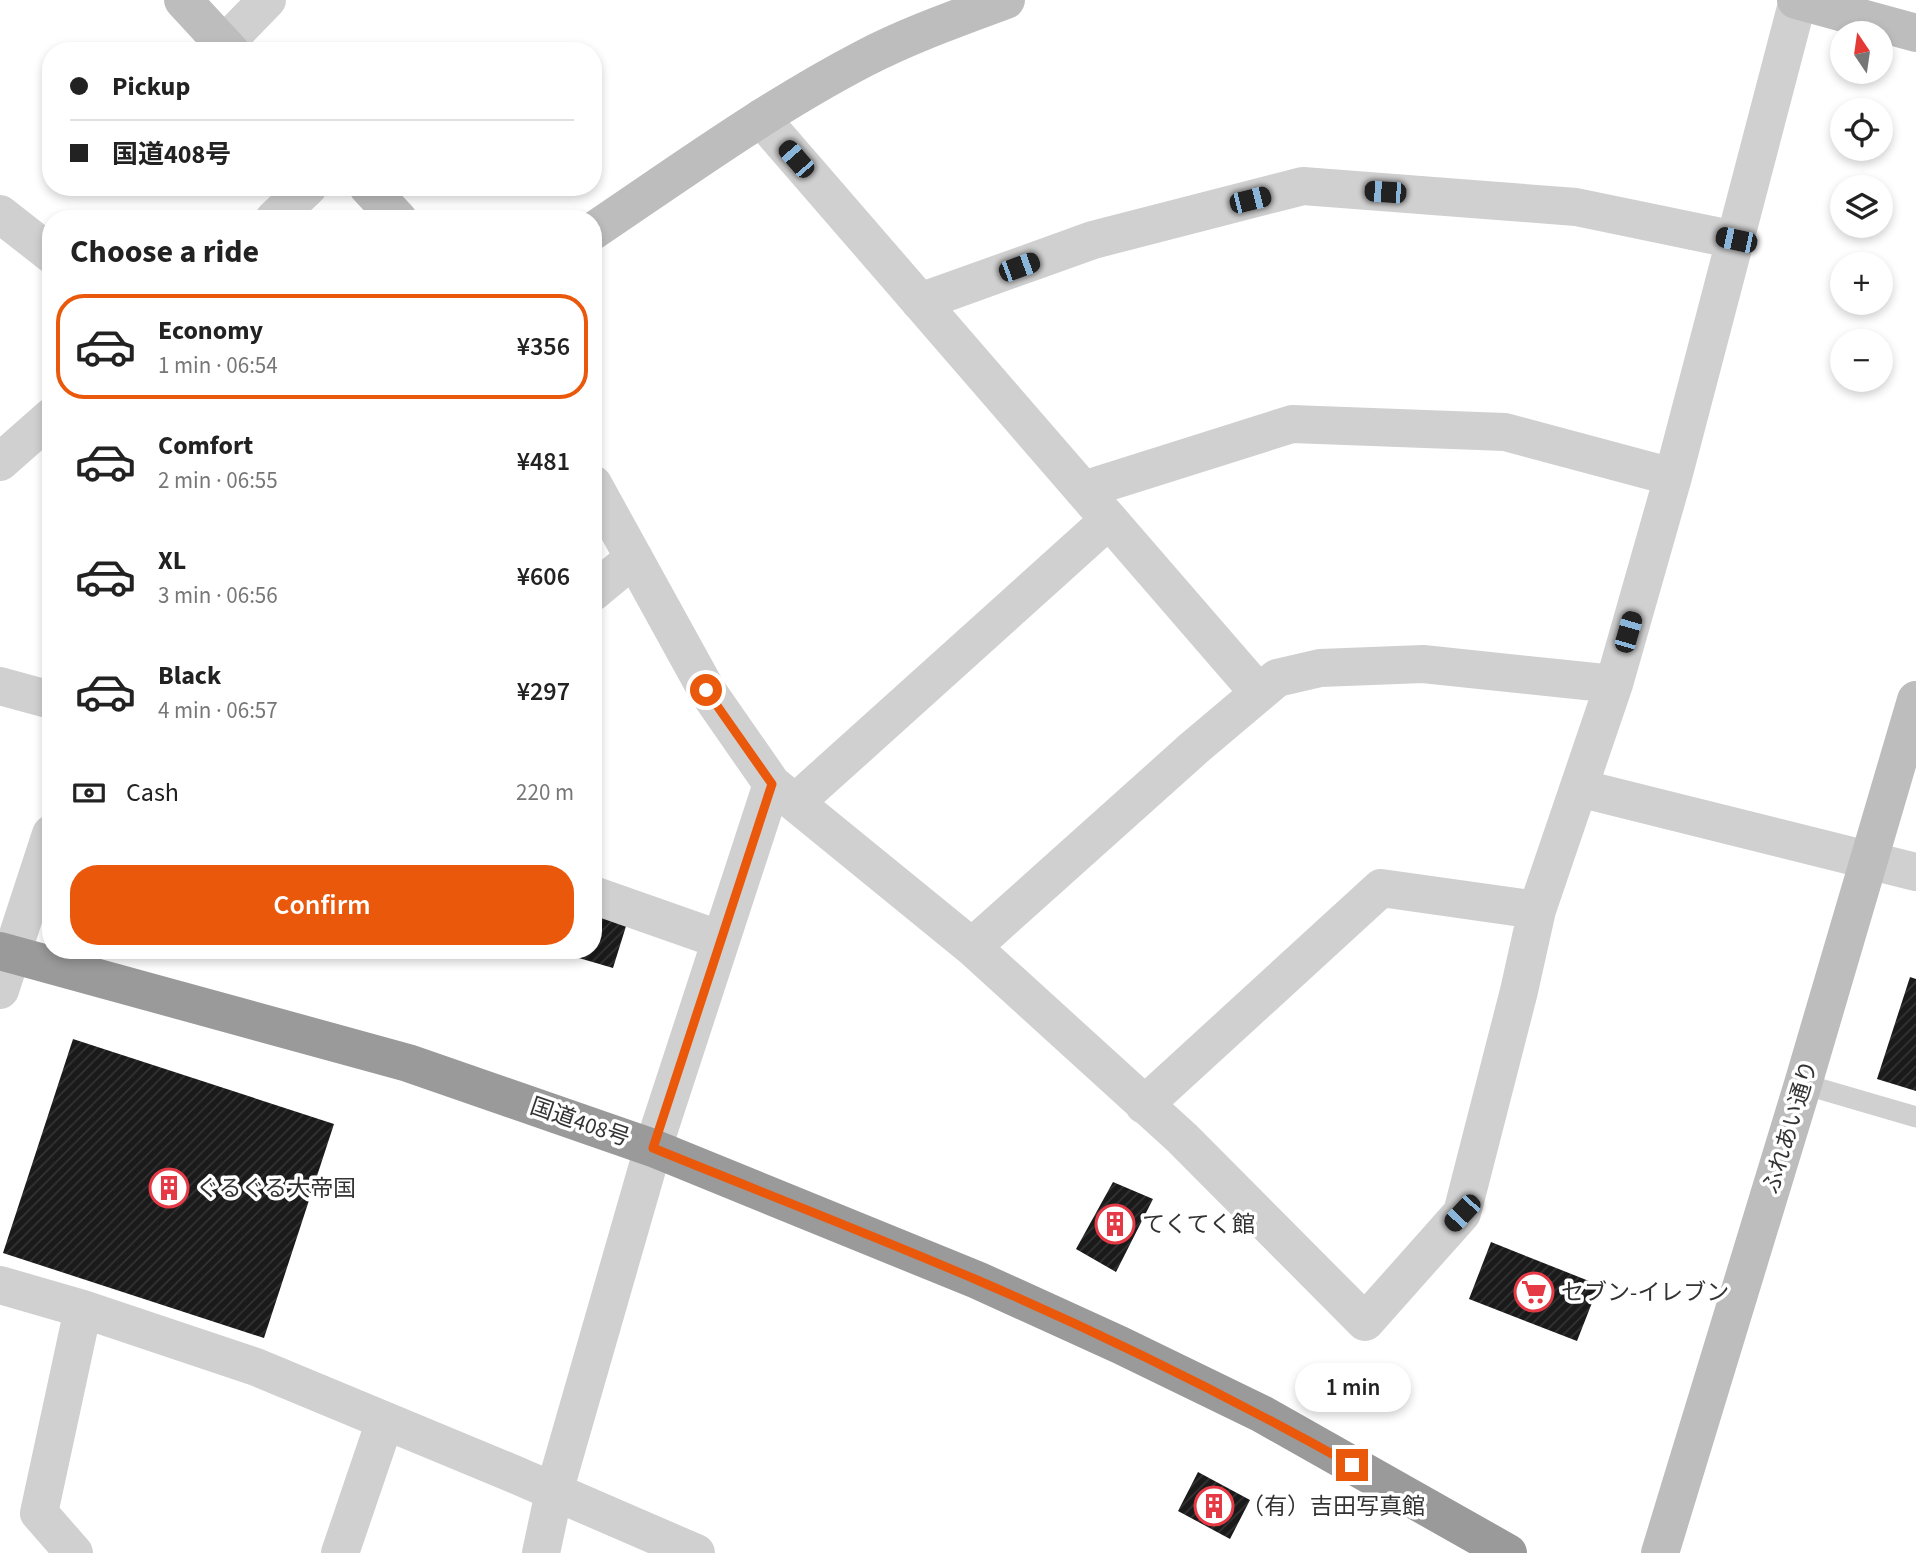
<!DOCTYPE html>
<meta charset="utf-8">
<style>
body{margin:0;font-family:"Source Sans 3","Noto Sans JP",sans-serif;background:#f2f2f2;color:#222;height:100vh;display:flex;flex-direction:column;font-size:26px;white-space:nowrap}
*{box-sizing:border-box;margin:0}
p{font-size:23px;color:#767676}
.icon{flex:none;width:38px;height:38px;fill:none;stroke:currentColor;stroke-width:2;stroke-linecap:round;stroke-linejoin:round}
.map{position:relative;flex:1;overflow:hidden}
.sheet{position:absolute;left:42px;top:210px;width:560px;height:749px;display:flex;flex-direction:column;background:#fff;border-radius:28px;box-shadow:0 4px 10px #0003}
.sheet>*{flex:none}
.guide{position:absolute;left:42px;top:42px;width:560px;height:154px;border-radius:28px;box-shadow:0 4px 10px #0003;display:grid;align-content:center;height:154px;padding:0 28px;background:#fff}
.needle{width:46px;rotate:347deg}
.controls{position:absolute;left:1830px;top:21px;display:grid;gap:14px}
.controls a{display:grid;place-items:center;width:63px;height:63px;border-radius:50%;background:#fff;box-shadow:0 4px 10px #0003;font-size:35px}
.end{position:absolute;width:32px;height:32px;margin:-16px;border:9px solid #ea580c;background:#fff;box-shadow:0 0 0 4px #fff}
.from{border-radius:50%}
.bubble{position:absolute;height:49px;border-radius:24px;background:#fff;box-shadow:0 4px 10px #0003;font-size:23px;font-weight:600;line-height:49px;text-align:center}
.car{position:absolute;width:21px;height:42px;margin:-21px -10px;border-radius:9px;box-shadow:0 0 5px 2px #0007;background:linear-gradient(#222 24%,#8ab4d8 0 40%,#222 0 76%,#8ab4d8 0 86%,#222 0)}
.guide b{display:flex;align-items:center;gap:24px;height:66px;font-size:26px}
.guide b+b{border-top:2px solid #e0e0e0}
.guide i{width:18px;height:18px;background:#222}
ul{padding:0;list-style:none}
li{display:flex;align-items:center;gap:21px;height:105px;margin:0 14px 10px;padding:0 14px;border:4px solid transparent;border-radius:28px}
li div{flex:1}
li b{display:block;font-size:26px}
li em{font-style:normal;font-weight:600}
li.active{border-color:#ea580c}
li>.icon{width:63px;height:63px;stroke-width:1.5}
h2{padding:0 28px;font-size:32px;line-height:84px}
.pay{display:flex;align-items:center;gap:18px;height:77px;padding:0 28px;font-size:26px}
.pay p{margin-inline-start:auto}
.button{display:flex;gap:14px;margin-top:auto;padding:14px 28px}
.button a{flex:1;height:80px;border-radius:28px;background:#ea580c;color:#fff;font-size:28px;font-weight:600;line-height:80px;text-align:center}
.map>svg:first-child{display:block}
.building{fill:url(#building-hatch)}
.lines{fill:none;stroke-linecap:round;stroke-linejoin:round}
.lane{stroke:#d0d0d0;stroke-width:21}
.street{stroke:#d0d0d0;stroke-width:38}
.secondary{stroke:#bdbdbd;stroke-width:38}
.highway{stroke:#9a9a9a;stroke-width:38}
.route{stroke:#ea580c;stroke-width:9}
.labels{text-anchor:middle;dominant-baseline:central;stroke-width:7;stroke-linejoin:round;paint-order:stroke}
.street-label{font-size:23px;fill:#333;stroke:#fff}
.poi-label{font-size:23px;fill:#333;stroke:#fff;text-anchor:start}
</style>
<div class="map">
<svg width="1916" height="1553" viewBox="0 0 1916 1553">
<defs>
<pattern id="building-hatch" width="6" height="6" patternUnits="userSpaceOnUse" patternTransform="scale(1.75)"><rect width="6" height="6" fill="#1a1a1a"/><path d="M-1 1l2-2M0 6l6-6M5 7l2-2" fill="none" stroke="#333"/></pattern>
</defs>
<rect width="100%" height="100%" fill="#fff"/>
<!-- building -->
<path class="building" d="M 593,913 L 627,923 L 613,968 L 555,951 L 593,950 Z
M 1910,977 L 1916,979 L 1916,1091 L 1877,1079 Z
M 73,1039 L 334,1124 L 264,1338 L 3,1253 Z
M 1113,1182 L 1153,1199 L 1116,1272 L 1076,1249 Z
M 1491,1242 L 1599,1285 L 1577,1341 L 1469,1299 Z
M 1198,1472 L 1250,1500 L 1230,1539 L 1178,1511 Z"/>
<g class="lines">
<!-- lane -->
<path class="lane" d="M 1803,1084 L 1916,1117"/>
<!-- street -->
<path class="street" d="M 224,44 L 267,0
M 761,118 L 1259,693
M 0,214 L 51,254
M 274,219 L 308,187
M 920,302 L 1093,240 L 1303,186 L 1576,207 L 1736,240
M 0,462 L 51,417
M 593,484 L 706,689 L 772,784 L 972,947 L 1182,1138 L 1365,1322 L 1462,1213 L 1519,991 L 1537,910 L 1614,684 L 1673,477 L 1798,0
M 1083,490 L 1292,424 L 1505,432 L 1673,477
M 593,592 L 634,558
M 0,686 L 51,700
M 1579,788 L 1916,872
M 796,802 L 1109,520
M 593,895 L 721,940
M 972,947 L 1194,748 L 1277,678 L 1320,668 L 1423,664 L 1614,684
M 0,990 L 51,834
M 1144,1105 L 1381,888 L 1537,910
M 0,1285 L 83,1309 L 256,1367 L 516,1475 L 696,1553
M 74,1553 L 39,1513 L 83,1309
M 340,1553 L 385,1421
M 541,1553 L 554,1492 L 653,1148 L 772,784"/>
<!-- secondary -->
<path class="secondary" d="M 183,0 L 230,51
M 1796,0 L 1916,33
M 368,187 L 398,219
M 593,231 C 682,171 769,108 863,59 C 909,35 958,18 1006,0
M 1660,1553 L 1803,1084 L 1916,700"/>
<!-- highway -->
<path class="highway" d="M 0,951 L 408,1063 L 653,1148 L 977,1280 L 1120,1345 L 1262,1414 L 1508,1553"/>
</g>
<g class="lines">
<!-- route -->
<path class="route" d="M 706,690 L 772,784 L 653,1148 C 761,1192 870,1234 977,1280 C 1105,1335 1230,1397 1352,1465"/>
</g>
<!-- icons -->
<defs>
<symbol id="building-ring" viewBox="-11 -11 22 22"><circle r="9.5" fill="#fff" stroke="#e63946" stroke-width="1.5"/><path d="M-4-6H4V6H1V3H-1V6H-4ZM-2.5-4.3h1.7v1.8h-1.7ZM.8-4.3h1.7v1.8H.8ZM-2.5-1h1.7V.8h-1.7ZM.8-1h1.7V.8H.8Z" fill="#e63946"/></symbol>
<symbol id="supermarket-ring" viewBox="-11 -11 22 22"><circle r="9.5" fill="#fff" stroke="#e63946" stroke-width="1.5"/><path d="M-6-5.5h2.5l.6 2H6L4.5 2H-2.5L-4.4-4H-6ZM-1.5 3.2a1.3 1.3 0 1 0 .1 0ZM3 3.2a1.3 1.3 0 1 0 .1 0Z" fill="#e63946"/></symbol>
</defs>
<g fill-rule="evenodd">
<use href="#building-ring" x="147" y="1166" width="44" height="44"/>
<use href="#building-ring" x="1093" y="1202" width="44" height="44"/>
<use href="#supermarket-ring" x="1512" y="1270" width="44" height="44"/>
<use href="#building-ring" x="1192" y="1484" width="44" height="44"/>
</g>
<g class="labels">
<!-- street labels -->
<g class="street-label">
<text transform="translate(580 1122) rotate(19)">国道408号</text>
<text transform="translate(1790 1127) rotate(-73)">ふれあい通り</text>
</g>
<!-- poi labels -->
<g class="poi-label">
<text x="196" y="1188">ぐるぐる大帝国</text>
<text x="1142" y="1224">てくてく館</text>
<text x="1561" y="1292">セブン-イレブン</text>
<text x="1241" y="1506">（有）吉田写真館</text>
</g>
</g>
</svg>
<div class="controls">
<a><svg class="needle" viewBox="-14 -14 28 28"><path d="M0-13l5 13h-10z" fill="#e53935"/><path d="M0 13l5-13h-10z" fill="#767676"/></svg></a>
<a><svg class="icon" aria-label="locate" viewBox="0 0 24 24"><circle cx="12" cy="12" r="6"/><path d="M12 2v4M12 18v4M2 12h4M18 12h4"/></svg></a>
<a><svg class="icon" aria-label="layers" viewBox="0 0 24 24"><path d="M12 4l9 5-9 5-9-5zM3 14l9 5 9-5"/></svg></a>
<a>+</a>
<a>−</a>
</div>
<i class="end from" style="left:706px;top:690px"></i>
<i class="end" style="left:1352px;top:1465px"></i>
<div class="bubble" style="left:1295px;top:1363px;width:116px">1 min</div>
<i class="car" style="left:796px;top:159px;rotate:319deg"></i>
<i class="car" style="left:1385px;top:192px;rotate:274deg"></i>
<i class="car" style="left:1250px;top:200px;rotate:76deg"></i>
<i class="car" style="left:1736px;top:240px;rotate:282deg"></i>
<i class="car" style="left:1019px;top:267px;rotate:70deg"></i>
<i class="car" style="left:1628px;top:632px;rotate:16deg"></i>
<i class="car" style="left:1462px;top:1213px;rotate:223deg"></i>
<div class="guide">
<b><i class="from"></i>Pickup</b>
<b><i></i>国道408号</b>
</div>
<section class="sheet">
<h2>Choose a ride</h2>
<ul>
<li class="active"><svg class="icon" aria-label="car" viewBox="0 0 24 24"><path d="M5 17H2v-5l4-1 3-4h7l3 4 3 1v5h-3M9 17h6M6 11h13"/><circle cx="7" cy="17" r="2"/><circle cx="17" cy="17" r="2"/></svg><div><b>Economy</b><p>1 min · 06:54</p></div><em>¥356</em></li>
<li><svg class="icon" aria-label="car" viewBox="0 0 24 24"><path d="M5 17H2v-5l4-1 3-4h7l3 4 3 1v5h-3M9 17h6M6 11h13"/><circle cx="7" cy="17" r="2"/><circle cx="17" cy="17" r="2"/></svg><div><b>Comfort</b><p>2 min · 06:55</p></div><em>¥481</em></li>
<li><svg class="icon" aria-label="car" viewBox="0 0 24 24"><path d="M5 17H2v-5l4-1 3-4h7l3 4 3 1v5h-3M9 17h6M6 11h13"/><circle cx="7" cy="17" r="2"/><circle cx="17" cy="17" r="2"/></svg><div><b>XL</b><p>3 min · 06:56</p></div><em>¥606</em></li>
<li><svg class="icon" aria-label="car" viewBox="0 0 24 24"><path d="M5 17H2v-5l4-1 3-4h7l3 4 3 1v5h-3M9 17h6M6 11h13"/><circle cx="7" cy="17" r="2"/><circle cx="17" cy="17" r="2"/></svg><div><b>Black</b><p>4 min · 06:57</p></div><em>¥297</em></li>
</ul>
<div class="pay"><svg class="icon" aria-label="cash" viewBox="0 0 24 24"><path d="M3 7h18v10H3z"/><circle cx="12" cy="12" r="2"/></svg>Cash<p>220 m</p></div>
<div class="button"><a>Confirm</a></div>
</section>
</div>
